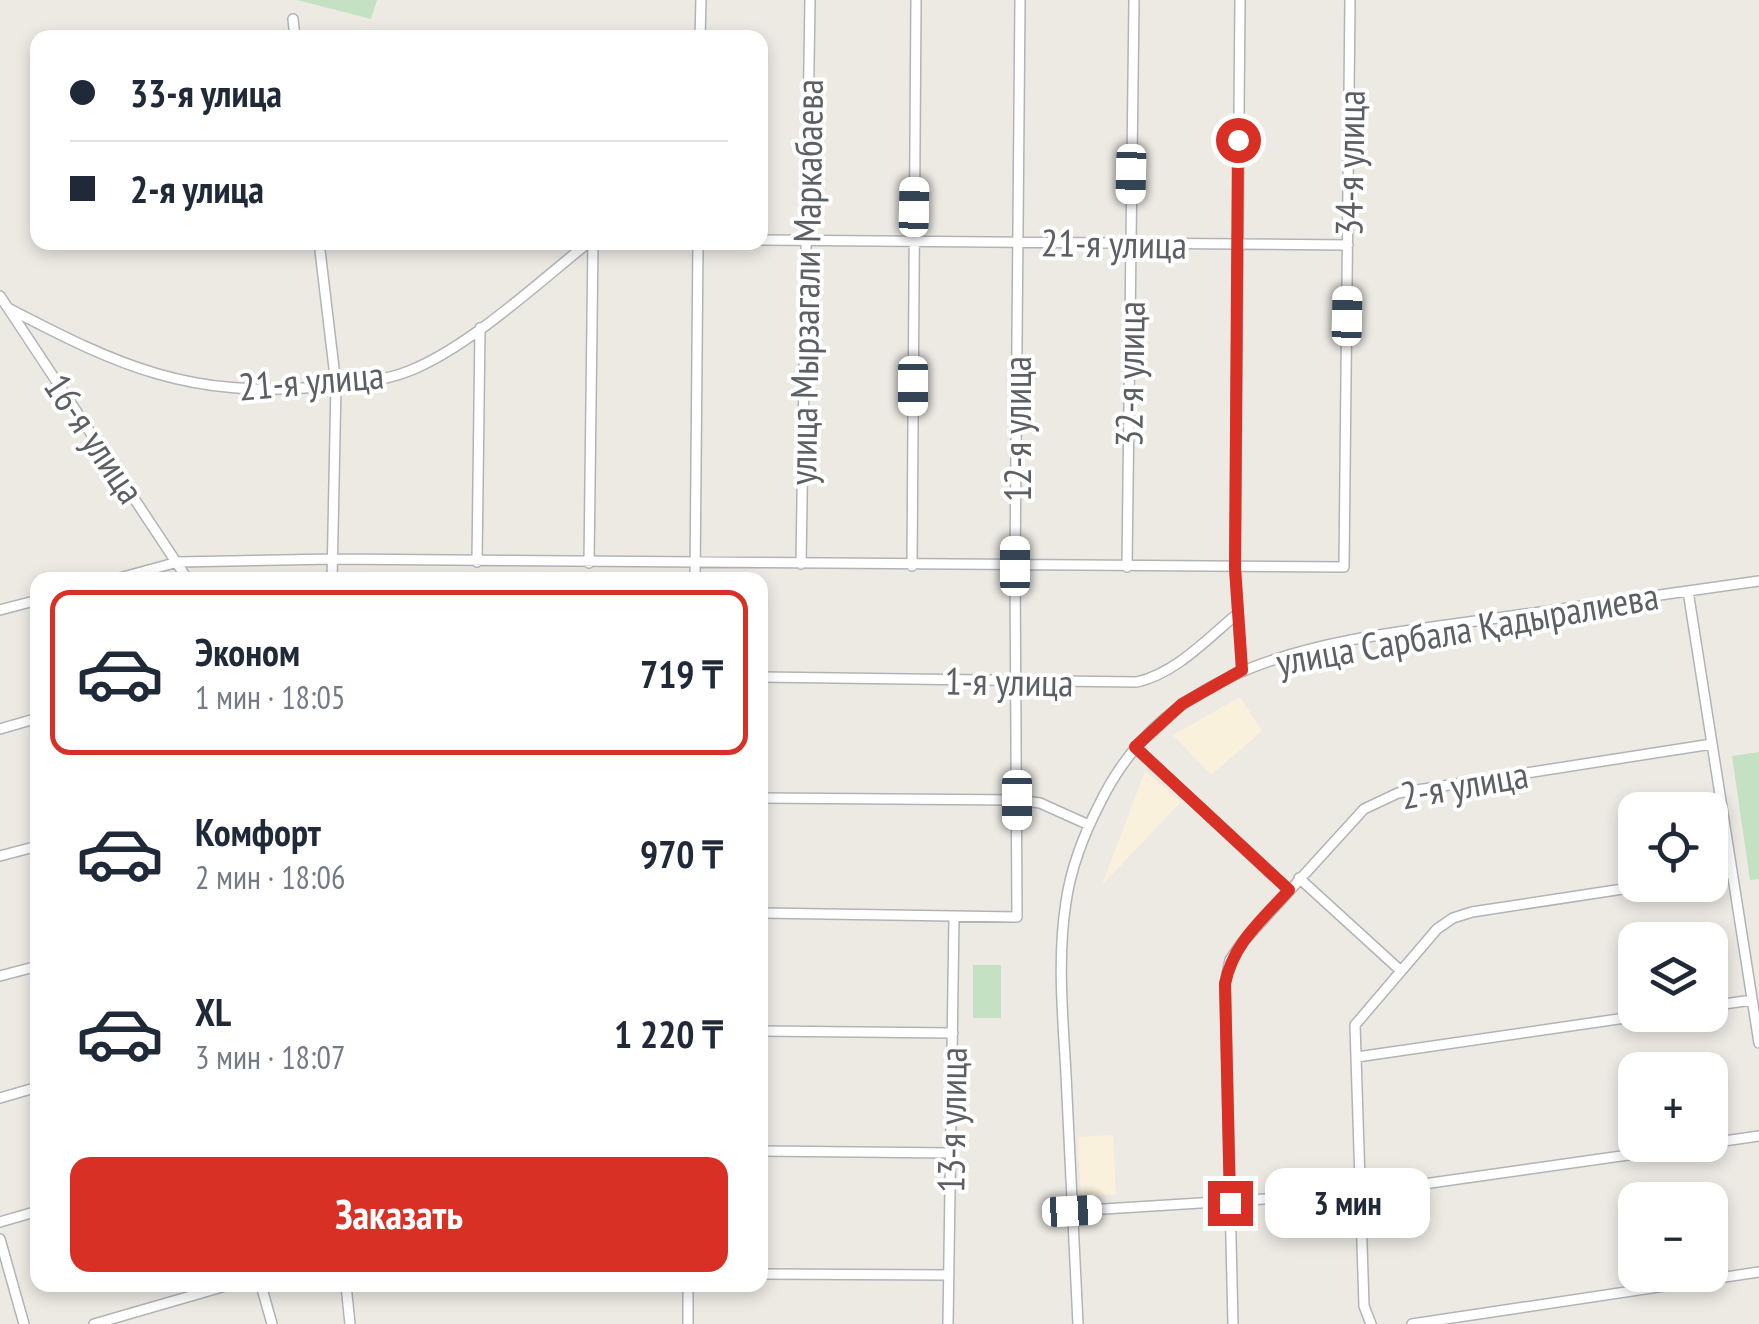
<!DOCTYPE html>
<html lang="ru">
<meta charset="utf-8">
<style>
body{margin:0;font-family:"PT Sans Narrow",sans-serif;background:#f2f2f3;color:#1f2937;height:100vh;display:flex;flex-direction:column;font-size:38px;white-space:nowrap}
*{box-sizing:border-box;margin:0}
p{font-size:32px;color:#747a83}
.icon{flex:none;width:55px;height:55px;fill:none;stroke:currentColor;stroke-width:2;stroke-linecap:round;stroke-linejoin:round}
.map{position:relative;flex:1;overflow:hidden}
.details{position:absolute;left:30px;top:572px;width:738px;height:720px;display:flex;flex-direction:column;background:#fff;border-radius:20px;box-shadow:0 5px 15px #0003}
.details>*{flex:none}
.top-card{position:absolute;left:30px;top:30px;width:738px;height:220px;border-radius:20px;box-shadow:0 5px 15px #0003;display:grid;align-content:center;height:220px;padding:0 40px;background:#fff}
.controls{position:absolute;left:1618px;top:792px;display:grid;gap:20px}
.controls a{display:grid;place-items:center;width:110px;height:110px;border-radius:20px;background:#fff;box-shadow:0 5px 15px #0003;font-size:50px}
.end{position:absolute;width:45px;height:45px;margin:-22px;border:12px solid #d93025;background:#fff;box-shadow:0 0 0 5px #fff}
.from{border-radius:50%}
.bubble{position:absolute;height:70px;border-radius:20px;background:#fff;box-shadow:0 5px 15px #0003;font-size:32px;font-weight:700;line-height:70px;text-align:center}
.car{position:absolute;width:30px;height:60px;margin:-30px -15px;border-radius:12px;box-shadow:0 0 8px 2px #0007;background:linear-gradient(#fff 24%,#345 0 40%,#fff 0 76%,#345 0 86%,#fff 0)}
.top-card b{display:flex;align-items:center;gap:35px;height:95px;font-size:38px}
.top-card b+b{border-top:2px solid #e0e1e3}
.top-card i{width:25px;height:25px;background:#1f2937}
ul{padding:18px 0 0;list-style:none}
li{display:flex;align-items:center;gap:30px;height:165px;margin:0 20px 15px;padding:0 20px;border:5px solid transparent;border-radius:20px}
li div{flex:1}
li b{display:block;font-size:38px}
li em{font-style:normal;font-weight:700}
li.selected{border-color:#d93025}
li>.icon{width:90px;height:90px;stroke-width:1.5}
.button{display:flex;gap:20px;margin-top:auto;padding:20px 40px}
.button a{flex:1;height:115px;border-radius:20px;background:#d93025;color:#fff;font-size:40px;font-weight:700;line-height:115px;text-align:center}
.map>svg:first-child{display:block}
.commercial{fill:#f9f1dc}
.green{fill:#c5e1c3}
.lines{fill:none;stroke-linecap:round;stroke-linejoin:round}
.street-casing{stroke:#b1b4b7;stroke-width:12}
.street{stroke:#fff;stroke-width:9}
.route{stroke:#d93025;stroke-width:12}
.labels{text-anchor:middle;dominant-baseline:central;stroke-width:8;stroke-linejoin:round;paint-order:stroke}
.street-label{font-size:38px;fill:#5c5f63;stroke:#fff}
</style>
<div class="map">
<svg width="1759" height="1324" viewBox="0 0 1759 1324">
<rect width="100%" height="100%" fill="#edeae4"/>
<!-- commercial -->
<path class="commercial" d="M 1240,697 L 1262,731 L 1211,775 L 1173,735 Z
M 1145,771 L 1181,802 L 1102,885 Z
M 1113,1135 L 1116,1195 L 1081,1196 L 1078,1137 Z"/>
<!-- green -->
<path class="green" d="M 297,0 L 377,0 L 371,19 Z
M 1759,752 L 1759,879 L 1750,880 L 1732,756 Z
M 973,965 L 1001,965 L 1001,1018 L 973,1018 Z"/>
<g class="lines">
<defs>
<path id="street" d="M 1240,0 L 1235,568 L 1242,670
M 293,19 L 295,38
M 700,38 L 701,0
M 760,240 L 1348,245
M 319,242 L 336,385 L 332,580
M 0,296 L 188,580
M 8,308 C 121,367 189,398 319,387 C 350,384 381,382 409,371 C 469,347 538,283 589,242
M 477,562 L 480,328
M 589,563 L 593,242
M 801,564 L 810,0
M 912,566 L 916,0
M 1127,567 L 1134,0
M 112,580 L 178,562 L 333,559 L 1344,567 L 1350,0
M 695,580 L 698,242
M 1688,591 L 1759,1043
M 0,610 L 38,600
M 760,677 L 1137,682 C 1176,673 1207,639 1237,614
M 0,729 L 38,718
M 1135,747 L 1289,890
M 760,798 L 1017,800 L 1040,803 L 1089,825
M 0,856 L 38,846
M 1710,876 L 1732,872
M 1299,878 L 1401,971
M 760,913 L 1017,917 L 1015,566 L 1020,0
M 0,976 L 38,966
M 1710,1006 L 1752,1000
M 760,1031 L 953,1033
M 1357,1057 L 1646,1015
M 0,1098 L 38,1087
M 1710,1143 L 1759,1136
M 760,1151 L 951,1153
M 1072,1211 L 1360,1193 L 1699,1145
M 0,1222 L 38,1211
M 0,1239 L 24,1324
M 760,1274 L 949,1275
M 261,1285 L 272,1324
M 346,1285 L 350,1324
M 94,1324 L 229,1285
M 688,1324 L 688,1285
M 948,1324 L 954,917
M 1078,1324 C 1074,1241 1070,1158 1066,1075 C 1063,1018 1057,959 1066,902 C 1071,867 1084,834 1100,803 C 1174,651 1342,640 1490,619 C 1580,606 1669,594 1759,581
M 1233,1324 L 1225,983 L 1230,960 L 1241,944 L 1364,809 L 1398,793 L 1712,744
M 1371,1324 L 1364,1306 L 1355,1025 L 1437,929 L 1453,918 L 1472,912 L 1649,885
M 1412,1324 L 1759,1272"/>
</defs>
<!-- street casing -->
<use href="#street" class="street-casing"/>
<!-- street -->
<use href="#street" class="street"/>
</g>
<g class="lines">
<!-- route -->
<path class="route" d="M 1230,1203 L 1225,984 C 1233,943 1262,920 1289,890 L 1135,747 L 1182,704 L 1242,670 L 1235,568 L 1238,140"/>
</g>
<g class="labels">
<!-- street labels -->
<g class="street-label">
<text transform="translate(1349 163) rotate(-89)">34-я улица</text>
<text transform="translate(1114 243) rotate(1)">21-я улица</text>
<text transform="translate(805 282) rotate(-89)">улица Мырзагали Маркабаева</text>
<text transform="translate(1129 374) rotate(-89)">32-я улица</text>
<text transform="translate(311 380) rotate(-5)">21-я улица</text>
<text transform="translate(1016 429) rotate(-90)">12-я улица</text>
<text transform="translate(95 438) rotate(56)">16-я улица</text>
<text transform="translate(1467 628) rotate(-10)">улица Сарбала Қадыралиева</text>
<text transform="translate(1009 681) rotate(1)">1-я улица</text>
<text transform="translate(1464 784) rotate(-10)">2-я улица</text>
<text transform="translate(951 1120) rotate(-89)">13-я улица</text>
</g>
</g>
</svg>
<div class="controls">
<a><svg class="icon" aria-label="locate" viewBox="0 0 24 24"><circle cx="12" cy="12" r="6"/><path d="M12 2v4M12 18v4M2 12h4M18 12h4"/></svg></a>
<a><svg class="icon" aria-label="layers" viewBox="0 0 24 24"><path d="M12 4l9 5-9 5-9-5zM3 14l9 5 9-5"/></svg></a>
<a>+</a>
<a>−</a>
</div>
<i class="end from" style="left:1238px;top:140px"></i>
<i class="end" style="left:1230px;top:1203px"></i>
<div class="bubble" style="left:1265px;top:1168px;width:165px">3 мин</div>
<i class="car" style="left:1131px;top:174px;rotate:181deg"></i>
<i class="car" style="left:914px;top:207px;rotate:1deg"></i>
<i class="car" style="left:1347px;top:316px;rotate:1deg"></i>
<i class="car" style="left:913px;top:386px;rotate:180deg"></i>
<i class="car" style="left:1015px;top:566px;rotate:0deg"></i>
<i class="car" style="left:1017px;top:800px;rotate:180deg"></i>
<i class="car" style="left:1072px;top:1211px;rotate:87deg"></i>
<div class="top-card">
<b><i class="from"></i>33-я улица</b>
<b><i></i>2-я улица</b>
</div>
<section class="details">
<ul>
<li class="selected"><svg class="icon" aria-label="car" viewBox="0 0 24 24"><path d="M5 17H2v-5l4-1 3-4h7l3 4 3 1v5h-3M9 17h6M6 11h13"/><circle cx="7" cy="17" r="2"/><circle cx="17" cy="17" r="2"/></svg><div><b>Эконом</b><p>1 мин · 18:05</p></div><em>719 ₸</em></li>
<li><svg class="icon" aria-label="car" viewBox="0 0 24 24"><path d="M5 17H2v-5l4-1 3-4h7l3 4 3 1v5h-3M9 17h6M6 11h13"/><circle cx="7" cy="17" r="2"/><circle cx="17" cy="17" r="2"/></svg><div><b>Комфорт</b><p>2 мин · 18:06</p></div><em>970 ₸</em></li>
<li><svg class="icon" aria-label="car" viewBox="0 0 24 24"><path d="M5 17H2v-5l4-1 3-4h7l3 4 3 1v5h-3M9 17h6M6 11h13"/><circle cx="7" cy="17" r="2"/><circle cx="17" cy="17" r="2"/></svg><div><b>XL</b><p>3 мин · 18:07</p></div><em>1 220 ₸</em></li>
</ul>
<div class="button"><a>Заказать</a></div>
</section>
</div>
